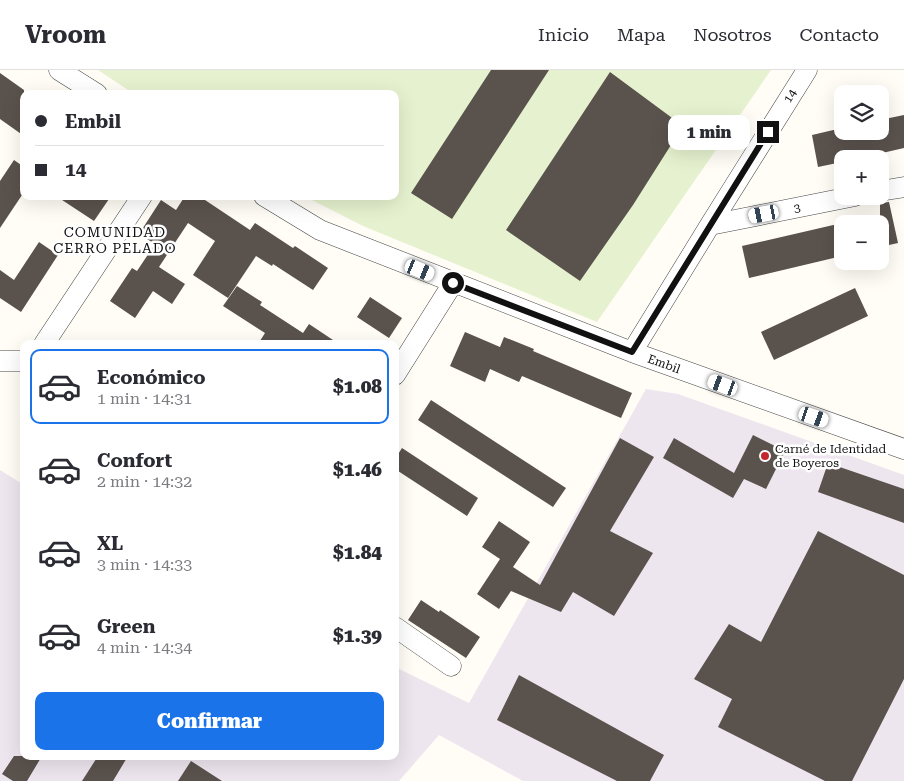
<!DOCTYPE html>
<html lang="es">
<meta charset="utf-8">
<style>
body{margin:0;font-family:"Roboto Serif",serif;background:#f2f2f3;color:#2b2b33;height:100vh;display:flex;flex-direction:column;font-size:19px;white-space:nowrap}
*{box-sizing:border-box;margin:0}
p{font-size:16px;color:#7c7c81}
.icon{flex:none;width:28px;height:28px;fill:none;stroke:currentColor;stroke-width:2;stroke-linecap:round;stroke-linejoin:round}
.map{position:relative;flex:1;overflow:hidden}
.sheet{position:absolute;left:20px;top:270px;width:379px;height:420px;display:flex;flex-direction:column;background:#fff;border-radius:10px;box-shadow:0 5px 20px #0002}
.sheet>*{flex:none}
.top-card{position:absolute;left:20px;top:20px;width:379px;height:110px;border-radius:10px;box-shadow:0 5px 20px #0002;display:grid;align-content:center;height:110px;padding:0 15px;background:#fff}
.fabs{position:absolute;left:834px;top:15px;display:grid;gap:10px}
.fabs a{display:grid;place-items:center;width:55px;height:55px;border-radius:10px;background:#fff;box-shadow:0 5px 20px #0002;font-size:25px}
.end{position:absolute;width:22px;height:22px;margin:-11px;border:6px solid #111;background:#fff;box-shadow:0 0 0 2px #fff}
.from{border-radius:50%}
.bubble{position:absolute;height:35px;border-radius:10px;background:#fff;box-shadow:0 5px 20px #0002;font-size:16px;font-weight:800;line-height:35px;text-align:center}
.car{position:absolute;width:15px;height:30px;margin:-15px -8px;border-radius:6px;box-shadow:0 0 4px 1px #0007;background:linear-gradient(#fff 24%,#345 0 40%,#fff 0 76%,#345 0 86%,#fff 0)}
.top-card b{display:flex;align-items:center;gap:18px;height:48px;font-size:19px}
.top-card b+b{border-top:1px solid #e1e1e2}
.top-card i{width:12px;height:12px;background:#2b2b33}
ul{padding:9px 0 0;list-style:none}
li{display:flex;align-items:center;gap:15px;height:75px;margin:0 10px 8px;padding:0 5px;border:2px solid transparent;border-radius:10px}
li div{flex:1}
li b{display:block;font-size:19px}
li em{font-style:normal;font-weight:800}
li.selected{border-color:#1a73e8}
li>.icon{width:45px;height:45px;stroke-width:1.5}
.primary-button{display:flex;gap:10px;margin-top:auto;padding:10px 15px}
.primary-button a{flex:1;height:58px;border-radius:10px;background:#1a73e8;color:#fff;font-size:20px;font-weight:800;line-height:58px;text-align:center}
header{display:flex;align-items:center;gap:30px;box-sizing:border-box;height:70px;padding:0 25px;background:#fff;border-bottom:1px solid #e1e1e2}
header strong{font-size:24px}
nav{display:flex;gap:28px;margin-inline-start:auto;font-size:18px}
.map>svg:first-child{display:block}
.industrial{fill:#eee6ef}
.pitch{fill:#e6f2cf}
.building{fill:#5a524d}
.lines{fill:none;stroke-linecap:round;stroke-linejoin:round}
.minor-casing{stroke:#444;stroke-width:21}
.minor{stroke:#fff;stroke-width:20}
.route{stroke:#111;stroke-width:6}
.poi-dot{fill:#c4262e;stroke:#fff;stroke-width:2}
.labels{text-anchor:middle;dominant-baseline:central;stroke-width:5;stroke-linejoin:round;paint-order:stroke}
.street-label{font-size:12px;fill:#111;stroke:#fff}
.poi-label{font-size:12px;fill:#111;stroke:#fff;text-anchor:start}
.neighbourhood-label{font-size:14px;letter-spacing:1px;fill:#111;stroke:#fff}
</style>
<header>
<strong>Vroom</strong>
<nav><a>Inicio</a><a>Mapa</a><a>Nosotros</a><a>Contacto</a></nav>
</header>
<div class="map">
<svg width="904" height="711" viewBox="0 0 904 711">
<rect width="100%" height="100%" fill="#fffdf5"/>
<!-- industrial -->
<path class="industrial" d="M 646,319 L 678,324 L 904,405 L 904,711 L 523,711 L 439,665 L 399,711 L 0,711 L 0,400 L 24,415 L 24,686 L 395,686 L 395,597 L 469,633 Z"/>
<!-- pitch -->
<path class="pitch" d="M 98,0 L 771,0 L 597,252 L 363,156 L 304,126 L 395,126 L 395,24 L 134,24 Z"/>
<!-- building -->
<path class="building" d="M 491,0 L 549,0 L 452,149 L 411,123 Z
M 610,2 L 683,56 L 633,135 L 580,211 L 506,160 Z
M 0,3 L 24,20 L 24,66 L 0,49 Z
M 904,45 L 904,78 L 856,89 L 842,89 L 842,92 L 818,97 L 812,65 L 842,58 L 842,61 L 880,61 L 880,50 Z
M 14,90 L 24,97 L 24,122 L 0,158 L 0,111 Z
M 56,126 L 111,126 L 94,151 Z
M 185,126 L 199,126 L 250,160 L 255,153 L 293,178 L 295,176 L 328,198 L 313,220 L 273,194 L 272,196 L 256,186 L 228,228 L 193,205 L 215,171 L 188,153 L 159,197 L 185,214 L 172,234 L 153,221 L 135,248 L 110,231 L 132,198 L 137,201 L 155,174 L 139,164 L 161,130 L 176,140 Z
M 889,132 L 898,173 L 880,177 L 880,133 Z
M 842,153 L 842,186 L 749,208 L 742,176 Z
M 39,172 L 58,185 L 21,242 L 0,228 L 0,200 L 14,210 Z
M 237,216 L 262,232 L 260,235 L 303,263 L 309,254 L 339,274 L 258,274 L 265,263 L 223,236 Z
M 855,218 L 868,246 L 774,290 L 761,262 Z
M 370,227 L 402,248 L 389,268 L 357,247 Z
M 465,262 L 500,277 L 504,267 L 534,279 L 533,281 L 632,323 L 621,348 L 522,306 L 519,312 L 490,299 L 485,312 L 450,296 Z
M 431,330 L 566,418 L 553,437 L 418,350 Z
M 753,365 L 785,381 L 766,419 L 744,409 L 733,428 L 663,388 L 674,368 L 734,403 Z
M 620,368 L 654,387 L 610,461 L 653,483 L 614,546 L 573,522 L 561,542 L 511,521 L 499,539 L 477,524 L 500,489 L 482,477 L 499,451 L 530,472 L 513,497 L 540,515 Z
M 402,378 L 478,428 L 467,446 L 395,399 L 395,389 Z
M 828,393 L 904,419 L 904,453 L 818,422 Z
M 818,461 L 904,505 L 904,609 L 852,711 L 825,711 L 718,657 L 732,629 L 694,609 L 729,554 L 761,572 Z
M 421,530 L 439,542 L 440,540 L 480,567 L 466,588 L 408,550 Z
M 519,605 L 664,685 L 650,711 L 617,711 L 497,650 Z
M 14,686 L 42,686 L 27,711 L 13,711 L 2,704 Z
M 98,686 L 128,686 L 113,711 L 82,711 Z
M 191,691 L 222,711 L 178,711 Z"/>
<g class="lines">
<defs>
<path id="minor" d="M 59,0 L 97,24
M 880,121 L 904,117
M 264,126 L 320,160 L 632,282 L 904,379
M 710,155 L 855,126
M 44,274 L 142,126
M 632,282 L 710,155 L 807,0
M 0,291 L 24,291
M 395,305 L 453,213
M 395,557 L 451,596"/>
</defs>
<!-- minor casing -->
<use href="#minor" class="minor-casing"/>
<!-- minor -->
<use href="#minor" class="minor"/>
</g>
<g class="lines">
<!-- route -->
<path class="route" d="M 453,213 L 632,282 L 768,62"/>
</g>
<!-- markers -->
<circle class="poi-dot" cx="765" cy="386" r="5"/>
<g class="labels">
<!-- street labels -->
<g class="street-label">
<text transform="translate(790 26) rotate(-58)">14</text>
<text transform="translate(797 138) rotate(-11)">3</text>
<text transform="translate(664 294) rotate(20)">Embil</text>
</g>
<!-- poi labels -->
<g class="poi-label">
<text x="775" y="379">Carné de Identidad<tspan x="775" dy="14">de Boyeros</tspan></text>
</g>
<!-- neighbourhood labels -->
<g class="neighbourhood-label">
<text x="115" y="162">COMUNIDAD<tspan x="115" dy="16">CERRO PELADO</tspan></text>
</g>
</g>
</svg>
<div class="fabs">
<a><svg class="icon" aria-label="layers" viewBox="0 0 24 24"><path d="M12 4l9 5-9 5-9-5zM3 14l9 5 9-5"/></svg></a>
<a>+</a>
<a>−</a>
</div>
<i class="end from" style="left:453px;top:213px"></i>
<i class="end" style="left:768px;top:62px"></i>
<div class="bubble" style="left:668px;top:45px;width:82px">1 min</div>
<i class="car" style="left:764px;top:144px;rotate:259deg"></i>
<i class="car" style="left:420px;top:200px;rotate:112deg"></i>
<i class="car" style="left:723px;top:315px;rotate:290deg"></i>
<i class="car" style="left:814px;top:347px;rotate:109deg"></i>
<div class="top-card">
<b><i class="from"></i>Embil</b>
<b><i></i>14</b>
</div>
<section class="sheet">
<ul>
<li class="selected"><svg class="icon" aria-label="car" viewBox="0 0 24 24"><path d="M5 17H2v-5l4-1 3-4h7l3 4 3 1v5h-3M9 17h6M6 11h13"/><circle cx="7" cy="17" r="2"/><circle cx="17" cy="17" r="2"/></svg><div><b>Económico</b><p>1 min · 14:31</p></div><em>$1.08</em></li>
<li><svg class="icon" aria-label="car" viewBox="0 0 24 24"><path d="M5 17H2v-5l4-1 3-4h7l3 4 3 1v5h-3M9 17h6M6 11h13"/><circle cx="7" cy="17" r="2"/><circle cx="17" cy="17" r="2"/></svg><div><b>Confort</b><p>2 min · 14:32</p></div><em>$1.46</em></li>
<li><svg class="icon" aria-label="car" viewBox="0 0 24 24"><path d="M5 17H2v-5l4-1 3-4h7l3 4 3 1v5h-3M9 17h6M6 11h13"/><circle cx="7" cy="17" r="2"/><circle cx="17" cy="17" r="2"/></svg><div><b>XL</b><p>3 min · 14:33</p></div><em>$1.84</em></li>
<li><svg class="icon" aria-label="car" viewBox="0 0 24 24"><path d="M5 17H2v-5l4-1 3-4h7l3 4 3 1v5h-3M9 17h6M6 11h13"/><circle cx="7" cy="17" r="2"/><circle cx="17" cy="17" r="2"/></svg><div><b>Green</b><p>4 min · 14:34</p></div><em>$1.39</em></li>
</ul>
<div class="primary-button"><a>Confirmar</a></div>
</section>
</div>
